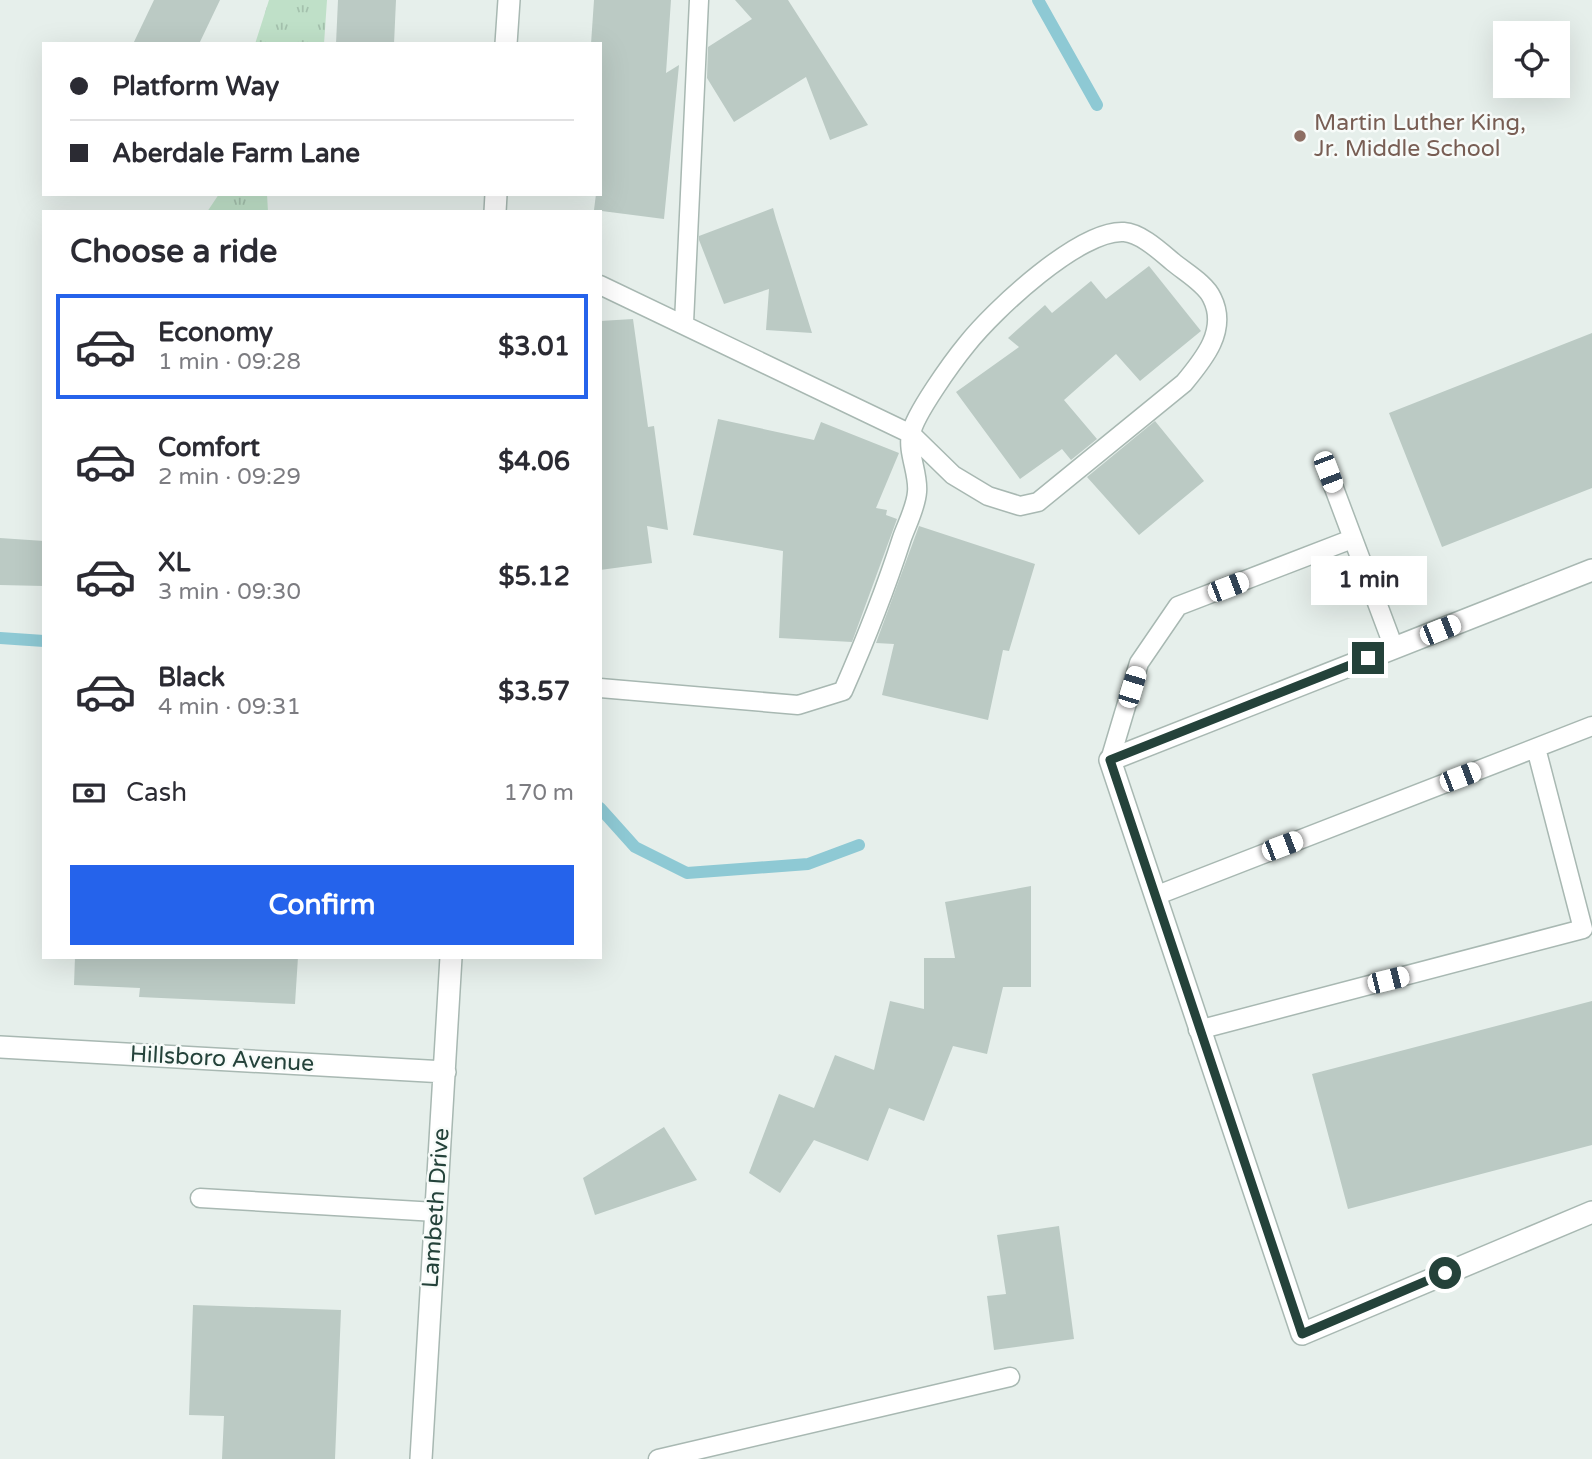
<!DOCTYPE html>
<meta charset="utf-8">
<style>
body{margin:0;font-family:"Varela Round",sans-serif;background:#f2f2f3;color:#2b2b33;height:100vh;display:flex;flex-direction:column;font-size:26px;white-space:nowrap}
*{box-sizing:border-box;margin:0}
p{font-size:23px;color:#7c7c81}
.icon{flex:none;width:38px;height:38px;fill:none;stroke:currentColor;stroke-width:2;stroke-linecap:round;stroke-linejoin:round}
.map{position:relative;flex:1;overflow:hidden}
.details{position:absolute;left:42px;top:210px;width:560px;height:749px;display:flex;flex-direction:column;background:#fff;border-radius:0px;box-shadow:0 7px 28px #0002}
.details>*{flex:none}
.top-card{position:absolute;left:42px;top:42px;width:560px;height:154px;border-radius:0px;box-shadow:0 7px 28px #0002;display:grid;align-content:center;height:154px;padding:0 28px;background:#fff}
.fabs{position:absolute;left:1493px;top:21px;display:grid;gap:14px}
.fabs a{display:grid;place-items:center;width:77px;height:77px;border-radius:0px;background:#fff;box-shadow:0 7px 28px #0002;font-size:35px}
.end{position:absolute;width:32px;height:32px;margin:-16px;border:9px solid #24423a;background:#fff;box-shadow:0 0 0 4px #fff}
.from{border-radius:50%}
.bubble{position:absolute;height:49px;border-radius:0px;background:#fff;box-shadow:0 7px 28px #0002;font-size:23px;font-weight:700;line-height:49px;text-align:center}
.car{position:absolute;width:21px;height:42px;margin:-21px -10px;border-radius:9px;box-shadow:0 0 5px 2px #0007;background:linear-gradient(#fff 24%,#345 0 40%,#fff 0 76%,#345 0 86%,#fff 0)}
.top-card b{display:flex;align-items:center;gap:24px;height:66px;font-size:26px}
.top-card b+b{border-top:2px solid #e1e1e2}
.top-card i{width:18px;height:18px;background:#2b2b33}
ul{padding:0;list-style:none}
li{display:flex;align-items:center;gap:21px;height:105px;margin:0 14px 10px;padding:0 14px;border:4px solid transparent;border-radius:0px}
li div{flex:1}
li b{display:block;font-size:26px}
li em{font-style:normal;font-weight:700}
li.current{border-color:#2563eb}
li>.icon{width:63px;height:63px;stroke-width:1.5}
h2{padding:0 28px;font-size:32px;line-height:84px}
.pay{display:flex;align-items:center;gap:18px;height:77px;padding:0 28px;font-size:26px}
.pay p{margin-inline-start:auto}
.action{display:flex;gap:14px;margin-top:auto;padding:14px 28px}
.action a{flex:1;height:80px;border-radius:0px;background:#2563eb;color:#fff;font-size:28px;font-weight:700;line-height:80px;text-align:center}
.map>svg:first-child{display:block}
.park{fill:url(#park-tufts)}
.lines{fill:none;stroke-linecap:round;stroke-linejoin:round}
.stream{stroke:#8ec9d4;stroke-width:12}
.building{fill:#bbcac4}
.service-casing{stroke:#a8b8b2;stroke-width:21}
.minor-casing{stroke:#a8b8b2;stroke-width:24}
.service{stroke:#fff;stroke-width:18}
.minor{stroke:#fff;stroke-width:21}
.route{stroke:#24423a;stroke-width:9}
.education-dot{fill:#8d6e63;stroke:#f7fbf9;stroke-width:2.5}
.labels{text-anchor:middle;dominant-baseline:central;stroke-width:5;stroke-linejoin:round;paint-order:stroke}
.education-label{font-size:23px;fill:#785e54;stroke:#f7fbf9;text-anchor:start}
.street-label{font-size:23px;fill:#24423a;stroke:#f7fbf9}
</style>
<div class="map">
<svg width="1592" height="1459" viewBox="0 0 1592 1459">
<defs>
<pattern id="park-tufts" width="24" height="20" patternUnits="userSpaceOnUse" patternTransform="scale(1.75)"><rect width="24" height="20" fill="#bfe0c8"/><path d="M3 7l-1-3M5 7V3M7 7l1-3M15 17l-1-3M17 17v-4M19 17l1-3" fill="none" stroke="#a4c1ad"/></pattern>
</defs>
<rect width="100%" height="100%" fill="#e6efeb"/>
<!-- park -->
<path class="park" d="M 269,0 L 327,0 L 324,44 L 255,44 Z
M 219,194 L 267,194 L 268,212 L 207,212 Z"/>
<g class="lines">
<!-- stream -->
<path class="stream" d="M 1038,0 L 1097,105
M 0,638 L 44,641
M 600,808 L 635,847 L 687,873 L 808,864 L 859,845"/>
</g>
<!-- building -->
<path class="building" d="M 154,0 L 220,0 L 199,44 L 133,44 Z
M 338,0 L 396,0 L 394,44 L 336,44 Z
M 594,0 L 671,0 L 666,73 L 679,65 L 664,219 L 594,210 L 596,194 L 600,194 L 600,44 L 591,44 Z
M 735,0 L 788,0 L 868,125 L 830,140 L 806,77 L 734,122 L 707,78 L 708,47 L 752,19 Z
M 773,208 L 776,219 L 812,333 L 766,330 L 769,289 L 724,304 L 699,240 L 699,236 Z
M 1149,266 L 1201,331 L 1140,381 L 1116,354 L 1064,400 L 1097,439 L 1071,460 L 1062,449 L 1020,479 L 956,392 L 1019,347 L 1008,338 L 1045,305 L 1052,313 L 1091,281 L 1106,299 Z
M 633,319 L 648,427 L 654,426 L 668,530 L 647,526 L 652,563 L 600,570 L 600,321 Z
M 1592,333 L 1592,488 L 1442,547 L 1389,413 Z
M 718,419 L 814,440 L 821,422 L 899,453 L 876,508 L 887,510 L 886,515 L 897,519 L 852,642 L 779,638 L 783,551 L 693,535 Z
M 1155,421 L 1204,481 L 1139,535 L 1087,477 Z
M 919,526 L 1035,564 L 1009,651 L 1003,650 L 988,720 L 882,695 L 894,644 L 876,643 Z
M 0,538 L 44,541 L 44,586 L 0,585 Z
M 1031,886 L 1031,987 L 1003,987 L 987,1054 L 953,1046 L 924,1121 L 889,1108 L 868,1161 L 814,1140 L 780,1193 L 749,1173 L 779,1094 L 814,1108 L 835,1055 L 874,1070 L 890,1001 L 924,1009 L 924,958 L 955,958 L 945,902 Z
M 75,957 L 298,957 L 295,1004 L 139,997 L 140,988 L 74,985 Z
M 1592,1001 L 1592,1145 L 1348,1209 L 1312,1074 Z
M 664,1127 L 697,1180 L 595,1215 L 583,1178 Z
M 1059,1226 L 1074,1339 L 994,1350 L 987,1296 L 1006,1294 L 997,1235 Z
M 193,1305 L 341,1310 L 335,1459 L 222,1459 L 224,1416 L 189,1415 Z"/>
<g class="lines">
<defs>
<path id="service" d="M 600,285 L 911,434 L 953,475 L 988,496 L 1020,506 L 1038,502 L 1184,383 C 1204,359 1228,330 1212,298 C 1206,284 1185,272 1173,262 C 1161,252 1141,233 1124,232 C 1080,229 993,311 967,344 C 953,361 914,415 911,434 C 907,452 919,474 917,492 C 916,507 907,524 902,538 C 885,591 865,641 843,691 L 798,705 L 600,688
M 684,323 L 699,0
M 1328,472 L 1394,648
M 1110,760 L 1139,663 L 1178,606 L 1352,539
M 1155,896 L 1592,726
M 1198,1030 L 1583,929 L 1536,748
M 200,1198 L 436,1212
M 658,1459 L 1010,1377"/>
<path id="minor" d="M 506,44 L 509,0
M 495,212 L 496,194
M 1592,570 L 1110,760 L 1302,1334 L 1592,1212
M 0,1047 L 445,1072
M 421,1459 L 451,957"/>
</defs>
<!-- service casing -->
<use href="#service" class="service-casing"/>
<!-- minor casing -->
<use href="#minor" class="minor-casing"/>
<!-- service -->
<use href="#service" class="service"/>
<!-- minor -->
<use href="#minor" class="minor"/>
</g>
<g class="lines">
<!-- route -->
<path class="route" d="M 1368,658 L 1110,760 L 1302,1334 L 1445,1273"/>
</g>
<!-- markers -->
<circle class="education-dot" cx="1300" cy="136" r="7"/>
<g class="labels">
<!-- education labels -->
<g class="education-label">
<text x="1314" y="123">Martin Luther King,<tspan x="1314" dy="26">Jr. Middle School</tspan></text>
</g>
<!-- street labels -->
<g class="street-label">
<text transform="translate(222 1059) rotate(3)">Hillsboro Avenue</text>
<text transform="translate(436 1208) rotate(-86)">Lambeth Drive</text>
</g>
</g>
</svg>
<div class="fabs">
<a><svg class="icon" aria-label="locate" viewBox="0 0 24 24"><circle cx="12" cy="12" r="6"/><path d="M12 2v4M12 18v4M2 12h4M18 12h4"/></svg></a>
</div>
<i class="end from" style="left:1445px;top:1273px"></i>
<i class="end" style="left:1368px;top:658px"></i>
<div class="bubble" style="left:1311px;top:556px;width:116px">1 min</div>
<i class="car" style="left:1328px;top:472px;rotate:159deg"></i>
<i class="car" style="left:1228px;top:587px;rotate:69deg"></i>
<i class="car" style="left:1440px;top:630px;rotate:68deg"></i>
<i class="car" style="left:1132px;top:687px;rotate:17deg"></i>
<i class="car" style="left:1460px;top:777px;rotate:69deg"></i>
<i class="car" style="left:1282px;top:846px;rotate:69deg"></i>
<i class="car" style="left:1388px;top:980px;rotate:76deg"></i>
<div class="top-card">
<b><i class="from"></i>Platform Way</b>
<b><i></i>Aberdale Farm Lane</b>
</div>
<section class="details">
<h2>Choose a ride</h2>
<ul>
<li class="current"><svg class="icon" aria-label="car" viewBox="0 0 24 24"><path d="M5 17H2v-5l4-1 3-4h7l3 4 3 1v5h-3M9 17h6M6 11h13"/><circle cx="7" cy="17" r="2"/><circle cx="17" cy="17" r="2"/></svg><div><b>Economy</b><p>1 min · 09:28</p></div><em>$3.01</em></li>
<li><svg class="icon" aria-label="car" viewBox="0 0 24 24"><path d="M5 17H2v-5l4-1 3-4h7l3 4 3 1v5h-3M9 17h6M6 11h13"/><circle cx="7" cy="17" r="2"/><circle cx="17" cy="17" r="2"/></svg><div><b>Comfort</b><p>2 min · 09:29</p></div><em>$4.06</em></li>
<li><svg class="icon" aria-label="car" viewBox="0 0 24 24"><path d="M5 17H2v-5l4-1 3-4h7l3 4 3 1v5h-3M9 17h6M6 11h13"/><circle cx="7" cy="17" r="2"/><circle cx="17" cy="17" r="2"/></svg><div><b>XL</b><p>3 min · 09:30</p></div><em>$5.12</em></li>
<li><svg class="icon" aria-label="car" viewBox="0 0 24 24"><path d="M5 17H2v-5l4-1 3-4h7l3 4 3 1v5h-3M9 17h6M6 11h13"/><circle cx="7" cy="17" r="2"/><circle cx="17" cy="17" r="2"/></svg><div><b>Black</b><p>4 min · 09:31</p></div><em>$3.57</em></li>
</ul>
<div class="pay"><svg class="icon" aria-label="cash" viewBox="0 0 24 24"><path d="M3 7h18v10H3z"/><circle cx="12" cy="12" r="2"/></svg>Cash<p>170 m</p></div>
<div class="action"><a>Confirm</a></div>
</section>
</div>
